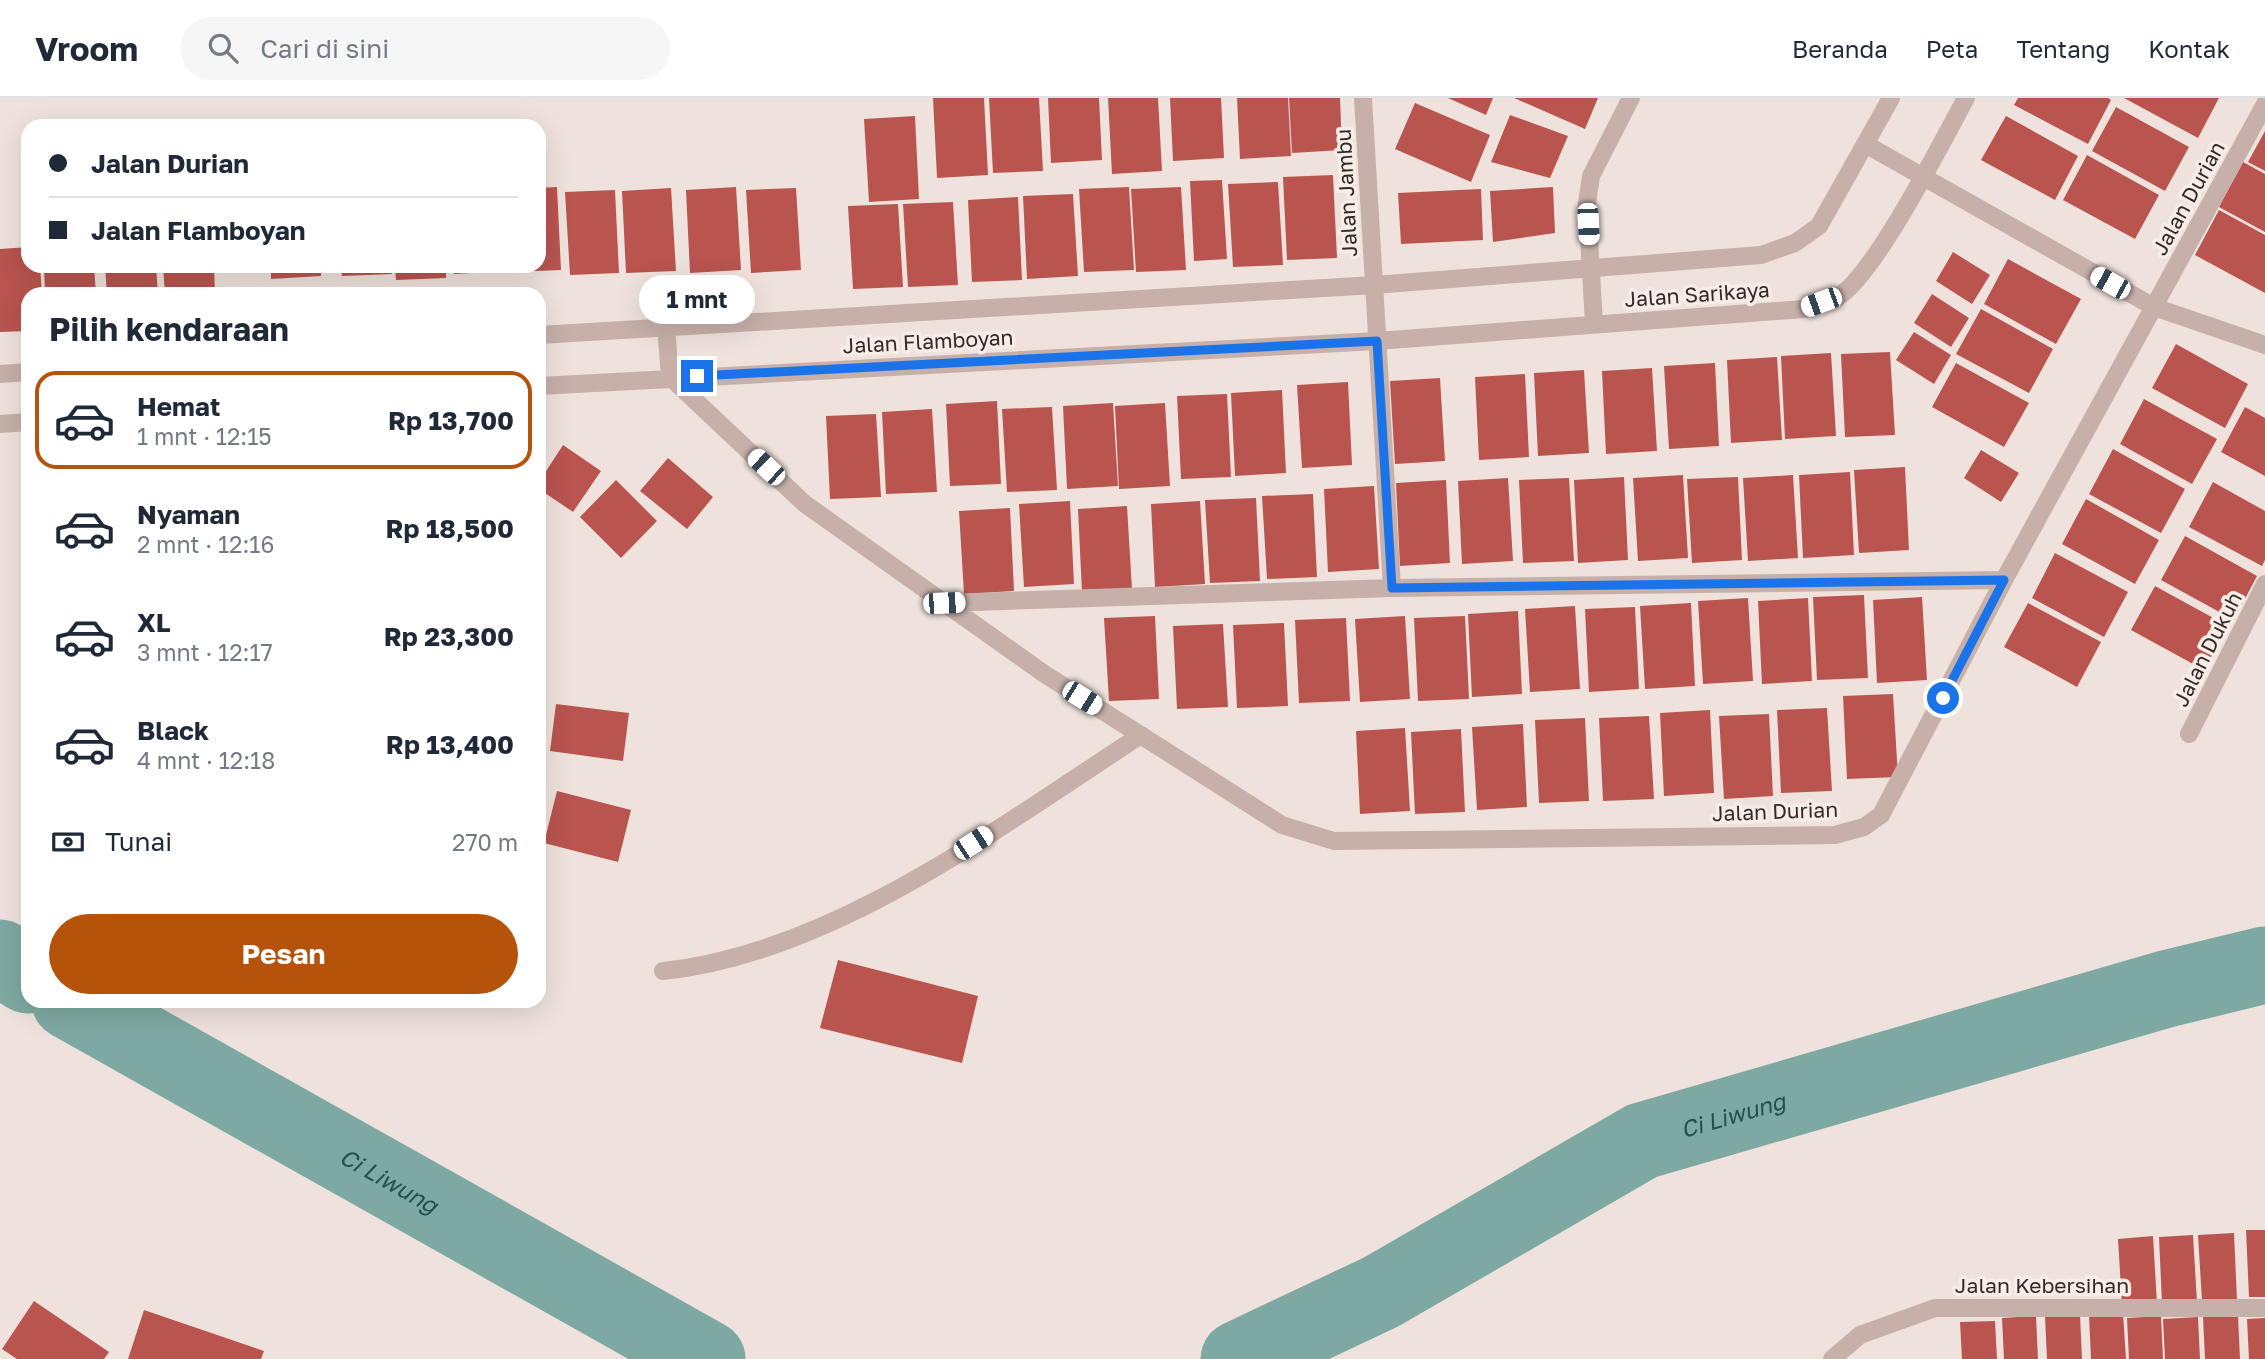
<!DOCTYPE html>
<html lang="id">
<meta charset="utf-8">
<style>
body{margin:0;font-family:"Golos Text",sans-serif;background:#f6f6f7;color:#1f2937;height:100vh;display:flex;flex-direction:column;font-size:26px;white-space:nowrap}
*{box-sizing:border-box;margin:0}
p{font-size:23px;color:#747a83}
.icon{flex:none;width:38px;height:38px;fill:none;stroke:currentColor;stroke-width:2;stroke-linecap:round;stroke-linejoin:round}
.map{position:relative;flex:1;overflow:hidden}
.side{position:absolute;left:21px;top:189px;width:525px;height:721px;display:flex;flex-direction:column;background:#fff;border-radius:21px;box-shadow:0 7px 28px #0002}
.side>*{flex:none}
.hud{position:absolute;left:21px;top:21px;width:525px;height:154px;border-radius:21px;box-shadow:0 7px 28px #0002;display:grid;align-content:center;height:154px;padding:0 28px;background:#fff}
.end{position:absolute;width:32px;height:32px;margin:-16px;border:9px solid #1a73e8;background:#fff;box-shadow:0 0 0 4px #fff}
.from{border-radius:50%}
.bubble{position:absolute;height:49px;border-radius:24px;background:#fff;box-shadow:0 7px 28px #0002;font-size:23px;font-weight:700;line-height:49px;text-align:center}
.car{position:absolute;width:21px;height:42px;margin:-21px -10px;border-radius:9px;box-shadow:0 0 5px 2px #0007;background:linear-gradient(#fff 24%,#345 0 40%,#fff 0 76%,#345 0 86%,#fff 0)}
.hud b{display:flex;align-items:center;gap:24px;height:66px;font-size:26px}
.hud b+b{border-top:2px solid #e0e1e3}
.hud i{width:18px;height:18px;background:#1f2937}
ul{padding:0;list-style:none}
li{display:flex;align-items:center;gap:21px;height:98px;margin:0 14px 10px;padding:0 14px;border:4px solid transparent;border-radius:21px}
li div{flex:1}
li b{display:block;font-size:26px}
li em{font-style:normal;font-weight:700}
li.current{border-color:#b45309}
li>.icon{width:63px;height:63px;stroke-width:1.5}
h2{padding:0 28px;font-size:32px;line-height:84px}
.pay{display:flex;align-items:center;gap:18px;height:77px;padding:0 28px;font-size:26px}
.pay p{margin-inline-start:auto}
.cta{display:flex;gap:14px;margin-top:auto;padding:14px 28px}
.cta a{flex:1;height:80px;border-radius:42px;background:#b45309;color:#fff;font-size:28px;font-weight:700;line-height:80px;text-align:center}
header{display:flex;align-items:center;gap:42px;box-sizing:border-box;height:98px;padding:0 35px;background:#fff;border-bottom:2px solid #e0e1e3}
header strong{font-size:33px}
nav{display:flex;gap:38px;margin-inline-start:auto;font-size:24px}
.search{width:490px;height:63px;background:#f6f6f7;display:flex;align-items:center;gap:18px;box-sizing:border-box;padding:0 24px;border-radius:38px;color:#747a83;font-size:26px}
.map>svg:first-child{display:block}
.lines{fill:none;stroke-linecap:round;stroke-linejoin:round}
.river{stroke:#7ea9a2;stroke-width:77}
.building{fill:#b9544f}
.street{stroke:#c6b0a9;stroke-width:18}
.route{stroke:#1a73e8;stroke-width:9}
.labels{text-anchor:middle;dominant-baseline:central;stroke-width:7;stroke-linejoin:round;paint-order:stroke}
.street-label{font-size:21px;fill:#342928;stroke:#f7ede7}
.water-label{font-size:23px;font-style:italic;fill:#22514b;stroke:#f7ede7}
</style>
<header>
<strong>Vroom</strong>
<div class="search"><svg class="icon" aria-label="search" viewBox="0 0 24 24"><circle cx="10" cy="10" r="6"/><path d="M15 15l6 6"/></svg>Cari di sini</div>
<nav><a>Beranda</a><a>Peta</a><a>Tentang</a><a>Kontak</a></nav>
</header>
<div class="map">
<svg width="2265" height="1261" viewBox="0 0 2265 1261">
<rect width="100%" height="100%" fill="#efe2dc"/>
<g class="lines">
<!-- river -->
<g class="river">
<path d="M 0,860 L 28,877"/>
<path id="s1" d="M 70,903 L 707,1261"/>
<path id="s2" d="M 1239,1261 L 1381,1194 L 1642,1043 L 2166,891 L 2265,867"/>
</g>
</g>
<!-- building -->
<path class="building" d="M 933,0 L 984,0 L 988,77 L 937,80 Z
M 989,0 L 1039,0 L 1043,73 L 993,75 Z
M 1048,0 L 1099,0 L 1102,62 L 1051,65 Z
M 1108,0 L 1158,0 L 1162,73 L 1112,76 Z
M 1170,0 L 1221,0 L 1224,60 L 1173,63 Z
M 1237,0 L 1288,0 L 1291,58 L 1240,61 Z
M 1289,0 L 1340,0 L 1342,52 L 1292,55 Z
M 1448,0 L 1493,0 L 1486,17 Z
M 1514,0 L 1598,0 L 1585,31 Z
M 2018,0 L 2108,0 L 2111,2 L 2088,46 L 2014,7 Z
M 2124,0 L 2219,0 L 2198,40 Z
M 1415,5 L 1490,37 L 1471,84 L 1395,51 Z
M 2116,9 L 2189,49 L 2165,93 L 2092,53 Z
M 1510,17 L 1568,38 L 1550,80 L 1491,64 Z
M 915,18 L 919,101 L 869,104 L 864,21 Z
M 2006,18 L 2078,58 L 2055,102 L 1981,62 Z
M 2265,33 L 2265,73 L 2248,64 Z
M 2087,57 L 2159,97 L 2135,141 L 2063,102 Z
M 2243,64 L 2265,76 L 2265,134 L 2219,109 Z
M 1333,77 L 1337,160 L 1287,162 L 1283,79 Z
M 1222,82 L 1227,161 L 1194,163 L 1190,83 Z
M 1278,84 L 1283,167 L 1233,169 L 1228,86 Z
M 557,89 L 561,172 L 511,174 L 511,168 L 539,168 L 539,90 Z
M 736,89 L 741,172 L 690,175 L 686,92 Z
M 1129,89 L 1134,172 L 1084,174 L 1079,91 Z
M 1181,89 L 1186,172 L 1136,174 L 1131,91 Z
M 1553,89 L 1555,135 L 1493,144 L 1490,93 Z
M 671,90 L 676,173 L 626,175 L 622,93 Z
M 796,90 L 801,172 L 751,175 L 746,92 Z
M 1481,91 L 1483,142 L 1401,146 L 1398,95 Z
M 615,92 L 619,175 L 570,177 L 565,94 Z
M 1073,96 L 1078,178 L 1027,181 L 1023,98 Z
M 1018,99 L 1022,182 L 972,184 L 968,102 Z
M 953,104 L 958,187 L 908,189 L 903,106 Z
M 898,106 L 903,189 L 853,191 L 848,108 Z
M 2219,112 L 2265,137 L 2265,195 L 2195,157 Z
M 28,149 L 28,168 L 40,168 L 42,196 L 28,196 L 28,233 L 0,234 L 0,151 Z
M 1953,154 L 1990,177 L 1972,206 L 1936,183 Z
M 2008,161 L 2081,201 L 2056,246 L 1984,206 Z
M 44,168 L 94,168 L 96,196 L 45,196 Z
M 105,168 L 156,168 L 158,196 L 107,196 Z
M 163,168 L 214,168 L 215,196 L 165,196 Z
M 271,168 L 321,168 L 321,178 L 271,181 Z
M 341,168 L 391,168 L 392,176 L 342,178 Z
M 395,168 L 446,168 L 446,180 L 396,182 Z
M 453,168 L 504,168 L 504,173 L 454,176 Z
M 1932,196 L 1969,220 L 1951,249 L 1914,225 Z
M 1981,211 L 2053,251 L 2029,295 L 1956,256 Z
M 1914,234 L 1951,257 L 1934,286 L 1896,262 Z
M 2176,246 L 2248,286 L 2225,330 L 2152,290 Z
M 1890,254 L 1895,337 L 1845,339 L 1841,256 Z
M 1831,255 L 1836,338 L 1785,341 L 1781,258 Z
M 1777,259 L 1782,342 L 1731,345 L 1727,262 Z
M 1715,265 L 1719,348 L 1669,351 L 1664,268 Z
M 1956,265 L 2029,305 L 2004,349 L 1932,309 Z
M 1652,270 L 1657,353 L 1606,356 L 1602,273 Z
M 1584,272 L 1589,355 L 1538,358 L 1534,275 Z
M 1525,276 L 1529,359 L 1479,362 L 1475,279 Z
M 1440,280 L 1445,363 L 1395,366 L 1390,283 Z
M 1348,284 L 1352,367 L 1302,370 L 1297,287 Z
M 1282,292 L 1286,375 L 1235,378 L 1231,295 Z
M 1227,296 L 1231,379 L 1181,381 L 1177,298 Z
M 2144,301 L 2217,341 L 2192,386 L 2120,346 Z
M 997,303 L 1001,386 L 950,388 L 946,306 Z
M 1113,305 L 1118,388 L 1067,391 L 1063,308 Z
M 1165,305 L 1170,388 L 1119,391 L 1115,308 Z
M 1052,309 L 1057,392 L 1007,394 L 1002,311 Z
M 2245,309 L 2265,320 L 2265,378 L 2221,354 Z
M 932,311 L 937,394 L 886,396 L 882,314 Z
M 876,316 L 881,399 L 830,401 L 826,318 Z
M 563,347 L 601,373 L 573,414 L 539,391 L 539,384 Z
M 2113,351 L 2185,391 L 2161,435 L 2089,396 Z
M 1981,352 L 2019,375 L 2001,404 L 1964,380 Z
M 668,360 L 713,399 L 687,431 L 640,393 Z
M 1905,369 L 1909,452 L 1859,455 L 1854,372 Z
M 1850,374 L 1854,457 L 1803,460 L 1799,377 Z
M 1683,377 L 1688,460 L 1638,463 L 1633,380 Z
M 1793,377 L 1798,460 L 1748,463 L 1743,380 Z
M 1624,379 L 1628,462 L 1578,465 L 1574,382 Z
M 1738,379 L 1742,462 L 1692,465 L 1687,381 Z
M 1508,380 L 1513,463 L 1462,466 L 1458,383 Z
M 1569,380 L 1574,463 L 1523,465 L 1519,382 Z
M 616,382 L 657,423 L 621,460 L 580,419 Z
M 1446,382 L 1450,465 L 1400,468 L 1396,385 Z
M 2213,384 L 2265,413 L 2265,462 L 2262,468 L 2189,429 Z
M 1374,388 L 1379,471 L 1328,474 L 1324,391 Z
M 1313,396 L 1317,479 L 1267,481 L 1262,398 Z
M 1256,400 L 1260,483 L 1210,485 L 1205,402 Z
M 2086,401 L 2159,442 L 2135,486 L 2062,446 Z
M 1070,403 L 1074,486 L 1024,489 L 1019,406 Z
M 1200,403 L 1205,486 L 1155,489 L 1151,406 Z
M 1127,408 L 1132,491 L 1082,494 L 1078,411 Z
M 1010,410 L 1014,493 L 964,496 L 959,413 Z
M 2185,438 L 2257,478 L 2234,522 L 2161,482 Z
M 2055,455 L 2128,494 L 2104,539 L 2032,500 Z
M 2155,488 L 2228,528 L 2204,572 L 2131,532 Z
M 1864,497 L 1868,580 L 1817,582 L 1813,499 Z
M 1922,499 L 1927,582 L 1877,585 L 1873,502 Z
M 1748,500 L 1753,583 L 1703,586 L 1698,503 Z
M 1808,500 L 1812,583 L 1762,586 L 1758,503 Z
M 1691,505 L 1695,588 L 1645,591 L 1640,508 Z
M 2028,505 L 2101,544 L 2077,589 L 2004,549 Z
M 1575,508 L 1580,591 L 1530,594 L 1525,511 Z
M 1635,509 L 1639,591 L 1589,594 L 1585,511 Z
M 1518,513 L 1522,596 L 1472,599 L 1468,516 Z
M 1155,518 L 1159,601 L 1109,603 L 1104,520 Z
M 1405,518 L 1410,601 L 1360,604 L 1355,521 Z
M 1465,518 L 1469,601 L 1418,603 L 1414,520 Z
M 1346,520 L 1350,603 L 1299,605 L 1295,522 Z
M 1284,525 L 1288,608 L 1237,610 L 1233,527 Z
M 1223,526 L 1228,609 L 1177,611 L 1173,528 Z
M 1893,596 L 1898,679 L 1847,681 L 1843,598 Z
M 556,606 L 629,615 L 623,663 L 550,653 Z
M 1827,610 L 1832,693 L 1781,695 L 1777,612 Z
M 1710,612 L 1714,695 L 1664,698 L 1660,615 Z
M 1769,616 L 1773,698 L 1724,701 L 1719,618 Z
M 1649,618 L 1654,701 L 1603,703 L 1599,620 Z
M 1585,620 L 1589,703 L 1539,705 L 1535,622 Z
M 1523,626 L 1527,709 L 1477,712 L 1472,629 Z
M 1405,630 L 1410,713 L 1360,716 L 1356,633 Z
M 1461,631 L 1465,714 L 1415,716 L 1411,634 Z
M 557,693 L 631,712 L 618,764 L 544,745 Z
M 838,862 L 978,898 L 962,965 L 820,930 Z
M 2246,1132 L 2265,1132 L 2265,1199 L 2249,1199 Z
M 2234,1135 L 2237,1202 L 2202,1203 L 2198,1137 Z
M 2193,1137 L 2197,1204 L 2162,1205 L 2159,1139 Z
M 2153,1138 L 2157,1206 L 2122,1207 L 2118,1141 Z
M 34,1203 L 109,1254 L 104,1261 L 17,1261 L 2,1251 Z
M 144,1212 L 264,1253 L 261,1261 L 128,1261 Z
M 2123,1215 L 2126,1261 L 2091,1261 L 2089,1217 Z
M 2080,1217 L 2082,1261 L 2047,1261 L 2045,1219 Z
M 2036,1218 L 2038,1261 L 2004,1261 L 2002,1220 Z
M 2161,1218 L 2163,1261 L 2129,1261 L 2127,1220 Z
M 2238,1218 L 2240,1261 L 2205,1261 L 2203,1219 Z
M 2198,1219 L 2200,1261 L 2165,1261 L 2163,1221 Z
M 2265,1220 L 2265,1261 L 2249,1261 L 2247,1221 Z
M 1995,1223 L 1997,1261 L 1962,1261 L 1960,1224 Z"/>
<g class="lines">
<!-- street -->
<path class="street" d="M 1363,0 L 1392,490
M 1865,46 L 2154,209 L 2265,247
M 1594,226 L 1587,105 L 1591,78 L 1631,0
M 666,228 L 670,279 L 805,406 L 1043,575 L 1282,727 L 1334,743 L 1835,737 L 1864,729 L 1881,717 L 2004,482 L 2265,6
M 539,237 L 1374,187 L 1761,157 L 1795,145 L 1819,128 L 1891,0
M 0,276 L 28,274
M 539,288 L 1377,243 L 1804,211 C 1815,207 1829,204 1839,198 C 1875,176 1943,42 1966,0
M 0,326 L 28,324
M 944,505 L 1392,490 L 2004,482
M 2189,636 L 2265,486
M 663,873 C 834,855 1000,728 1141,637
M 1832,1261 L 1860,1237 L 1935,1210 L 2265,1210"/>
</g>
<g class="lines">
<!-- route -->
<path class="route" d="M 697,278 L 1377,243 L 1392,490 L 2004,482 L 1943,600"/>
</g>
<g class="labels">
<!-- street labels -->
<g class="street-label">
<text transform="translate(1346 95) rotate(-93)">Jalan Jambu</text>
<text transform="translate(2188 100) rotate(-61)">Jalan Durian</text>
<text transform="translate(1697 196) rotate(-4)">Jalan Sarikaya</text>
<text transform="translate(928 243) rotate(-3)">Jalan Flamboyan</text>
<text transform="translate(2207 551) rotate(-63)">Jalan Dukuh</text>
<text transform="translate(1775 713) rotate(-2)">Jalan Durian</text>
<text x="2042" y="1187">Jalan Kebersihan</text>
</g>
<!-- water labels -->
<g class="water-label">
<text stroke="none"><textPath href="#s2" startOffset="553">Ci Liwung</textPath></text>
<text stroke="none"><textPath href="#s1" startOffset="366">Ci Liwung</textPath></text>
</g>
</g>
</svg>
<i class="end from" style="left:1943px;top:600px"></i>
<i class="end" style="left:697px;top:278px"></i>
<div class="bubble" style="left:639px;top:177px;width:116px">1 mnt</div>
<i class="car" style="left:1588px;top:126px;rotate:177deg"></i>
<i class="car" style="left:2110px;top:185px;rotate:299deg"></i>
<i class="car" style="left:1821px;top:204px;rotate:250deg"></i>
<i class="car" style="left:766px;top:369px;rotate:313deg"></i>
<i class="car" style="left:944px;top:505px;rotate:88deg"></i>
<i class="car" style="left:1082px;top:600px;rotate:122deg"></i>
<i class="car" style="left:973px;top:745px;rotate:57deg"></i>
<div class="hud">
<b><i class="from"></i>Jalan Durian</b>
<b><i></i>Jalan Flamboyan</b>
</div>
<section class="side">
<h2>Pilih kendaraan</h2>
<ul>
<li class="current"><svg class="icon" aria-label="car" viewBox="0 0 24 24"><path d="M5 17H2v-5l4-1 3-4h7l3 4 3 1v5h-3M9 17h6M6 11h13"/><circle cx="7" cy="17" r="2"/><circle cx="17" cy="17" r="2"/></svg><div><b>Hemat</b><p>1 mnt · 12:15</p></div><em>Rp 13,700</em></li>
<li><svg class="icon" aria-label="car" viewBox="0 0 24 24"><path d="M5 17H2v-5l4-1 3-4h7l3 4 3 1v5h-3M9 17h6M6 11h13"/><circle cx="7" cy="17" r="2"/><circle cx="17" cy="17" r="2"/></svg><div><b>Nyaman</b><p>2 mnt · 12:16</p></div><em>Rp 18,500</em></li>
<li><svg class="icon" aria-label="car" viewBox="0 0 24 24"><path d="M5 17H2v-5l4-1 3-4h7l3 4 3 1v5h-3M9 17h6M6 11h13"/><circle cx="7" cy="17" r="2"/><circle cx="17" cy="17" r="2"/></svg><div><b>XL</b><p>3 mnt · 12:17</p></div><em>Rp 23,300</em></li>
<li><svg class="icon" aria-label="car" viewBox="0 0 24 24"><path d="M5 17H2v-5l4-1 3-4h7l3 4 3 1v5h-3M9 17h6M6 11h13"/><circle cx="7" cy="17" r="2"/><circle cx="17" cy="17" r="2"/></svg><div><b>Black</b><p>4 mnt · 12:18</p></div><em>Rp 13,400</em></li>
</ul>
<div class="pay"><svg class="icon" aria-label="cash" viewBox="0 0 24 24"><path d="M3 7h18v10H3z"/><circle cx="12" cy="12" r="2"/></svg>Tunai<p>270 m</p></div>
<div class="cta"><a>Pesan</a></div>
</section>
</div>
